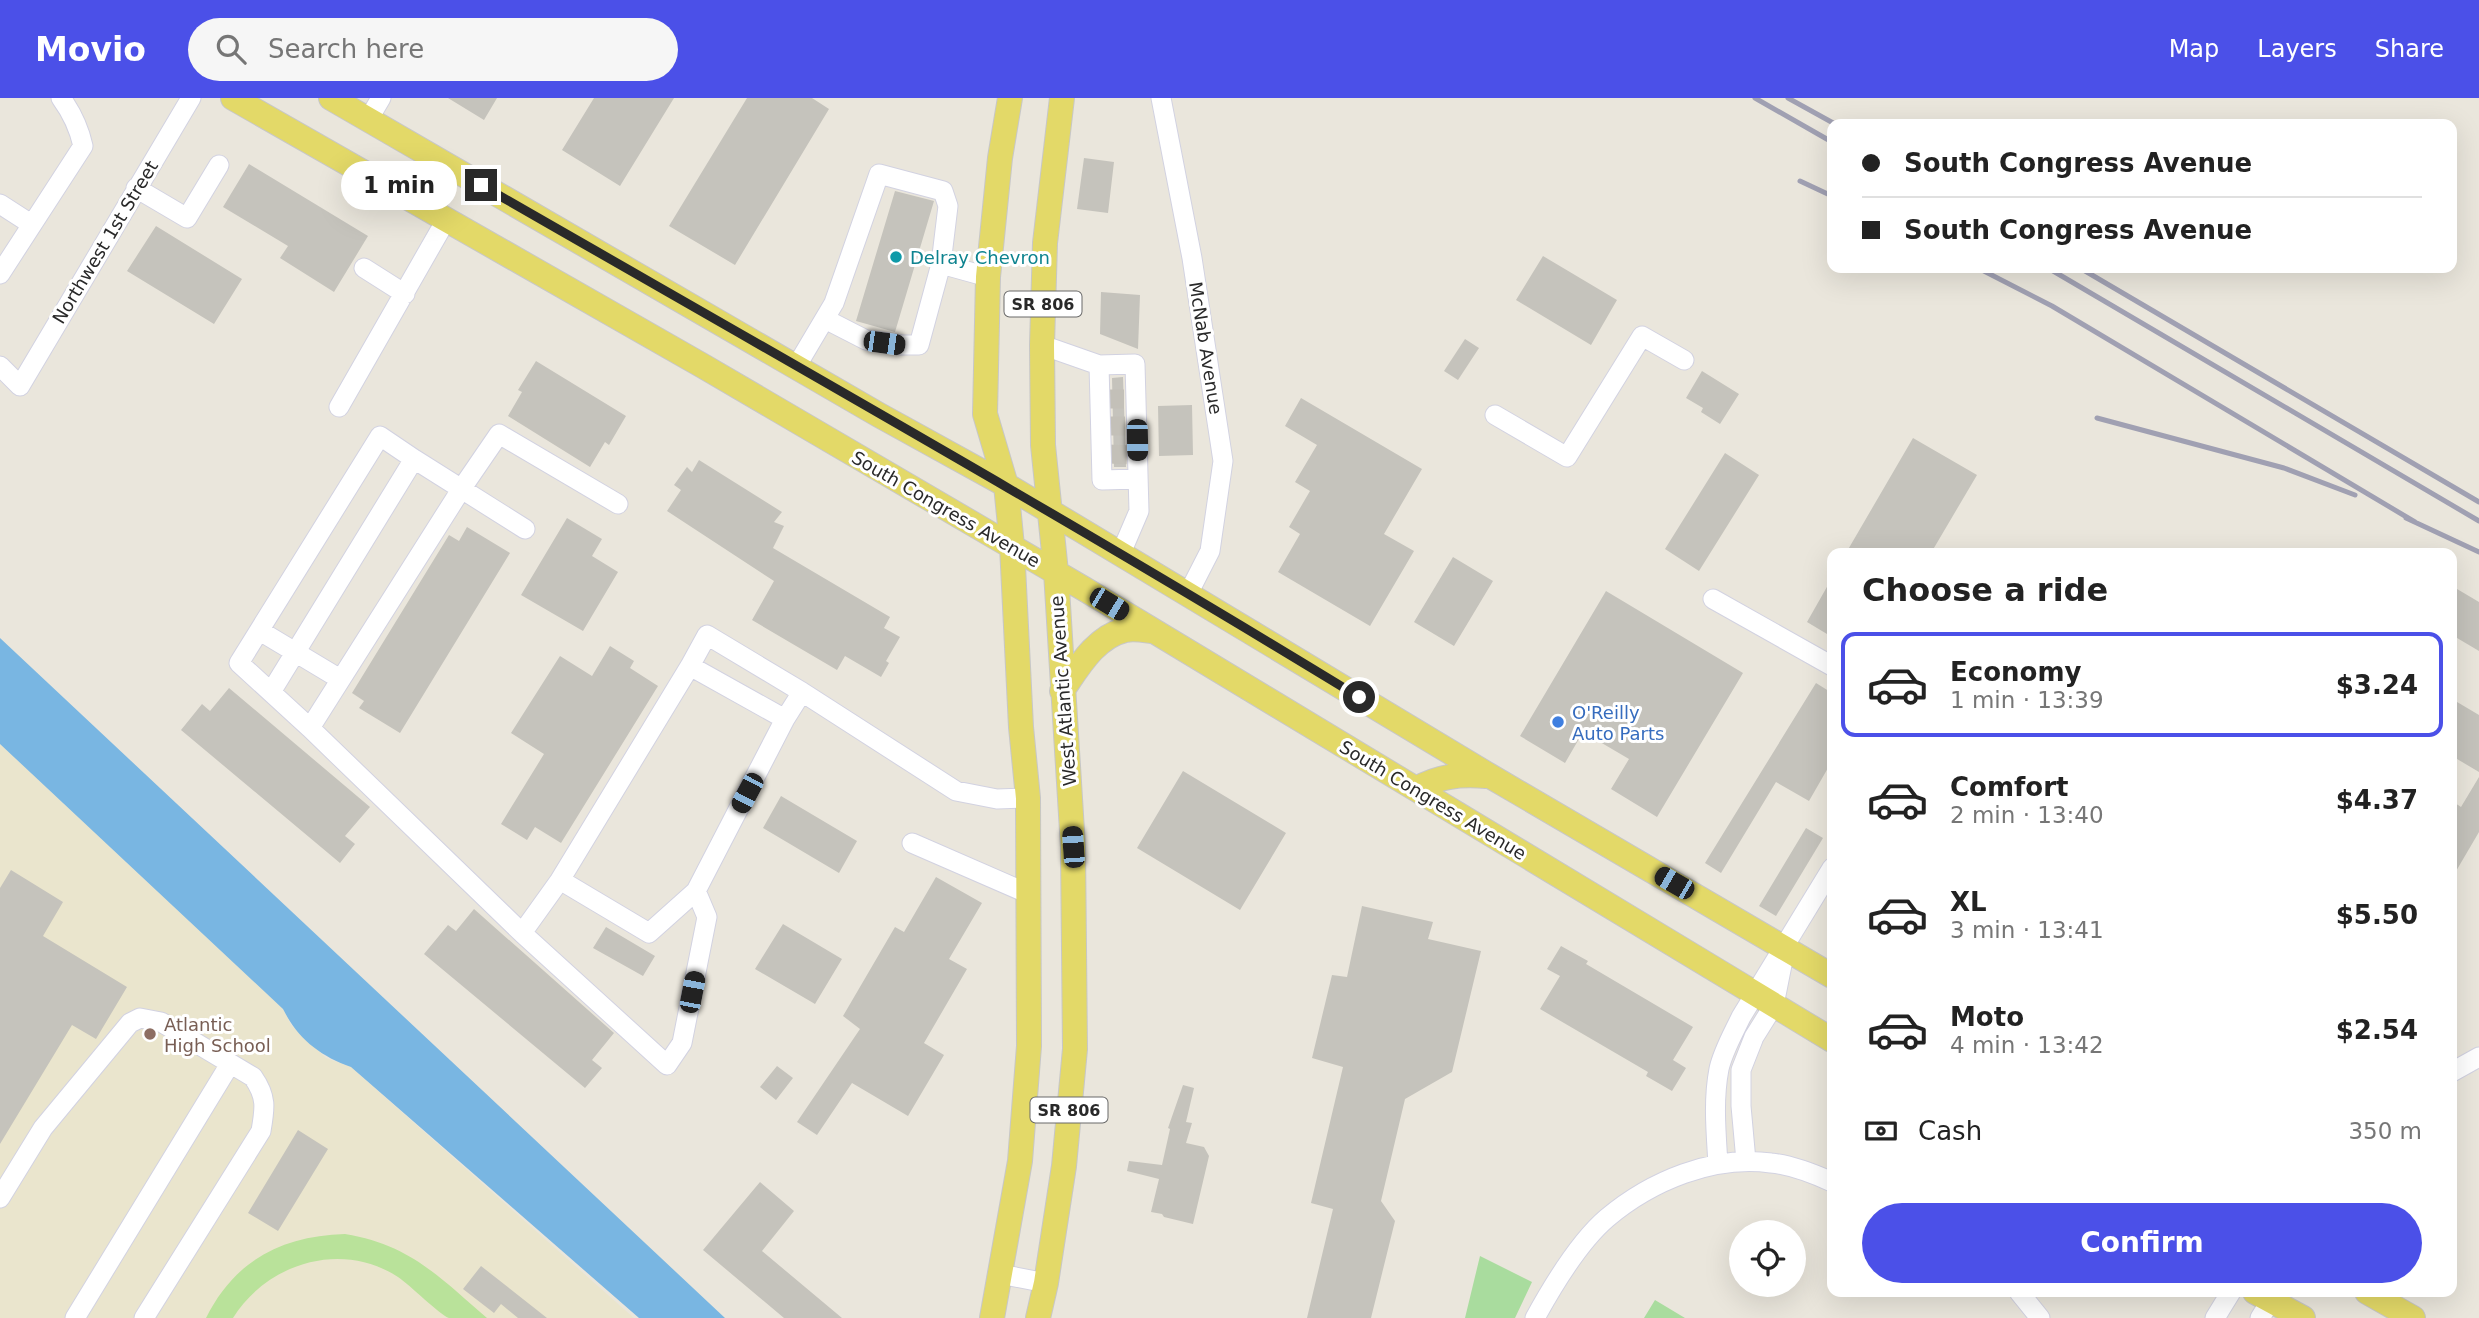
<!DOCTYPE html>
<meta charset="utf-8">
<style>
body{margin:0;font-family:"DejaVu Sans",sans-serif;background:#f6f6f6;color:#222;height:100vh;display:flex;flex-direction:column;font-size:26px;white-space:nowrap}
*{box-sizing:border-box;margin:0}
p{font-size:23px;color:#767676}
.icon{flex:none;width:38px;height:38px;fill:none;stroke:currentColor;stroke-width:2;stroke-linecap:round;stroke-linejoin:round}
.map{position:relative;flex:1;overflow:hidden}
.side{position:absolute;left:1827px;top:450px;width:630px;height:749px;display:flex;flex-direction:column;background:#fff;border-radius:14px;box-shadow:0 7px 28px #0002}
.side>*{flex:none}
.guide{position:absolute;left:1827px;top:21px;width:630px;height:154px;border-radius:14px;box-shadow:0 7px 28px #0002;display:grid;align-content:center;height:154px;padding:0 35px;background:#fff}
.controls{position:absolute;left:1729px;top:1122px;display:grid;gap:14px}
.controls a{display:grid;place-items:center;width:77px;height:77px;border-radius:50%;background:#fff;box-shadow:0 7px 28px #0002;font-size:35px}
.end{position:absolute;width:32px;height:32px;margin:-16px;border:9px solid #292929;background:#fff;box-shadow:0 0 0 4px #fff}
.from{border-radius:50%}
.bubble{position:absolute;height:49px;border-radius:24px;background:#fff;box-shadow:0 7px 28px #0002;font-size:23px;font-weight:600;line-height:49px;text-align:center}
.car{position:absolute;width:21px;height:42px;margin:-21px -10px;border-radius:9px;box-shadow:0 0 5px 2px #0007;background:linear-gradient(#222 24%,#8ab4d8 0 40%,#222 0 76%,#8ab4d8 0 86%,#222 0)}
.guide b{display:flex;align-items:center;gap:24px;height:66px;font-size:26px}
.guide b+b{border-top:2px solid #e0e0e0}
.guide i{width:18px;height:18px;background:#222}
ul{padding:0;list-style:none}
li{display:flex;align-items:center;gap:21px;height:105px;margin:0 14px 10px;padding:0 21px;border:4px solid transparent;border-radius:14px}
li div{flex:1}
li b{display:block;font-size:26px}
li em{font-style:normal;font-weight:600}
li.selected{border-color:#4b50e8}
li>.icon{width:63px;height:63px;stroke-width:1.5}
h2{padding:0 35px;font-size:32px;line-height:84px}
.pay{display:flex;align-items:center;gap:18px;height:77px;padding:0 35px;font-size:26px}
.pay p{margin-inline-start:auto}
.cta{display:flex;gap:14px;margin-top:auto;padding:14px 35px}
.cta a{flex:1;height:80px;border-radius:42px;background:#4b50e8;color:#fff;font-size:28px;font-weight:600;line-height:80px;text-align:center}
header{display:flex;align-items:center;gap:42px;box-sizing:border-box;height:98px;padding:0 35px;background:#4b50e8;color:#fff}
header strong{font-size:33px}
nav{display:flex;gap:38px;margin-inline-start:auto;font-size:24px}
.search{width:490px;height:63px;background:#f6f6f6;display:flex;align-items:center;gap:18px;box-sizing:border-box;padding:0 24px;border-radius:38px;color:#767676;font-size:26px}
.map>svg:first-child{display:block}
.education{fill:#eae5cd}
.green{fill:#a9dc9e}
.pitch{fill:#b9e29a}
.water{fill:#79b6e2}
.building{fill:#c5c3bc}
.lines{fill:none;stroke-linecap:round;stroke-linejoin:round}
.minor-tunnel{stroke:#c3c0b8;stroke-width:19;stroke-dasharray:19 10;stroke-linecap:butt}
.minor-casing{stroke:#d2d2e1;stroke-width:21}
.major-casing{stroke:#c7c7c7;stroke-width:26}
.minor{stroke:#fff;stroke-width:19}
.major{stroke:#e3d968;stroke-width:24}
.rail{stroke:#a0a0b2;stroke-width:5}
.route{stroke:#292929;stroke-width:9}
.culture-dot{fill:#0f9aa8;stroke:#fff;stroke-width:2.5}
.shop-dot{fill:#3f7fe0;stroke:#fff;stroke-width:2.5}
.education-dot{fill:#8d6e63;stroke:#fff;stroke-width:2.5}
.labels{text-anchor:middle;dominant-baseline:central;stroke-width:6;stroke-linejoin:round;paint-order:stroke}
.shield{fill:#fff;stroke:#696969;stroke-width:2}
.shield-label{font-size:16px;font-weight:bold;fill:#292929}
.street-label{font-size:18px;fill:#292929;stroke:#fff}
.culture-label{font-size:18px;fill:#0d838f;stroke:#fff;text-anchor:start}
.shop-label{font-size:18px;fill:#366cbe;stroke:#fff;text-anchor:start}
.education-label{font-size:18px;fill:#785e54;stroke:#fff;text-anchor:start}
</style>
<header>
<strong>Movio</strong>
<div class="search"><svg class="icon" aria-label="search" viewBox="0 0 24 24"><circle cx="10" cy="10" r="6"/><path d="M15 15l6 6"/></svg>Search here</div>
<nav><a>Map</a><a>Layers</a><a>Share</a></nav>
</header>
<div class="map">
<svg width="2479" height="1220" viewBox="0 0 2479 1220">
<rect width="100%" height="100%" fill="#eae6dc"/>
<!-- education -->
<path class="education" d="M 0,646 L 283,911 L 291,927 L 326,960 L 351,969 L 634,1220 L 0,1220 Z"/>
<!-- green -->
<path class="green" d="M 1480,1158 L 1532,1184 L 1515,1220 L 1465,1220 Z
M 1655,1202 L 1685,1220 L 1644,1220 Z"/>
<!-- pitch -->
<path class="pitch" d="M 345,1136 C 411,1147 439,1179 487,1220 C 476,1220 459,1220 449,1220 C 440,1217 410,1187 398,1179 C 342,1142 267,1165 233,1220 L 206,1220 C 235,1162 282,1138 345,1136 Z"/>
<!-- water -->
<path class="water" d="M 0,540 L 725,1220 L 639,1220 L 351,969 C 320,958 298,941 283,911 L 0,646 Z"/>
<!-- building -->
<path class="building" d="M 448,0 L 497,0 L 484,22 Z
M 594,0 L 674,0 L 620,88 L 562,52 Z
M 747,0 L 812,0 L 829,11 L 735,167 L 669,128 Z
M 1084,60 L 1114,64 L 1108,115 L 1077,111 Z
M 249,66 L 368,138 L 334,194 L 280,160 L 288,148 L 223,109 Z
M 895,93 L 934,103 L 895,234 L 856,223 Z
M 156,128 L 242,181 L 214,226 L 127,173 Z
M 1543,158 L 1617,202 L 1591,247 L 1516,202 Z
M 1101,194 L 1140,197 L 1138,251 L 1100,236 Z
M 1465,241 L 1479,250 L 1458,282 L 1444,273 Z
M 536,263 L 626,318 L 609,347 L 605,344 L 590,369 L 508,318 L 522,294 L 518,292 Z
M 1702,273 L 1739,296 L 1720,326 L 1701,314 L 1703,310 L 1686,300 Z
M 1123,279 L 1126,369 L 1114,369 L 1112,280 Z
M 1301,300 L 1422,371 L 1384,436 L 1414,453 L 1370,528 L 1278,474 L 1300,436 L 1289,429 L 1310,393 L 1295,384 L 1317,347 L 1285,328 Z
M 1192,307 L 1193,357 L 1159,358 L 1158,308 Z
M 1913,340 L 1977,377 L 1931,455 L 1846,455 Z
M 1725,355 L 1759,377 L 1699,473 L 1665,451 Z
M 699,362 L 782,414 L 774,424 L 784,428 L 773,450 L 890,519 L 884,530 L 900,539 L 886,563 L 889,565 L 881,579 L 845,558 L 837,572 L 752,522 L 774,483 L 667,413 L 681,392 L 674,387 L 687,369 L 692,374 Z
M 567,420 L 602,441 L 592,458 L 618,474 L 583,533 L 521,497 Z
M 467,429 L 510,455 L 400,635 L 359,610 L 364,603 L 352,595 L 449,437 L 459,443 Z
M 1453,459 L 1493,483 L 1454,548 L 1414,524 Z
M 1832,480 L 1832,539 L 1807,524 Z
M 2452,488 L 2479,504 L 2479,553 L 2452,537 Z
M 1606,493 L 1743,575 L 1657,719 L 1611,691 L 1629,661 L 1583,634 L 1565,665 L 1520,638 Z
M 610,548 L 634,563 L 630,570 L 658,588 L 561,745 L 535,729 L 527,742 L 501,726 L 544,656 L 511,635 L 560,558 L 592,578 Z
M 1816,585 L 1832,595 L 1832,663 L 1809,703 L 1776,684 L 1721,775 L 1705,765 Z
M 229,590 L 370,709 L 345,738 L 355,746 L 340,765 L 181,632 L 202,606 L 210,613 Z
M 2452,601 L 2479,617 L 2479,674 L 2452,658 Z
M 1183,673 L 1286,735 L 1240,812 L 1137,750 Z
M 2479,679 L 2479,734 L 2452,780 L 2452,703 L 2461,709 Z
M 781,698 L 857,743 L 839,775 L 763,730 Z
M 1806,730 L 1823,740 L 1776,818 L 1759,808 Z
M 11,772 L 63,804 L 43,838 L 127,889 L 96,941 L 72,927 L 0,1046 L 0,790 Z
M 936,779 L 982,805 L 949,861 L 967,871 L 924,945 L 944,957 L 908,1018 L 852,985 L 817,1037 L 797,1024 L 860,931 L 843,918 L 895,829 L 904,834 Z
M 1362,808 L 1433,824 L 1428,841 L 1481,853 L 1452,974 L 1405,1001 L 1381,1103 L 1395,1123 L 1371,1220 L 1307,1220 L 1333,1111 L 1311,1105 L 1343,969 L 1312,960 L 1332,877 L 1347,879 Z
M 474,811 L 614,935 L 592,962 L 602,970 L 585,990 L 424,856 L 448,827 L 456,833 Z
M 783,826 L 842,861 L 815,906 L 755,871 Z
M 606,829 L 655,858 L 643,878 L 593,850 Z
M 1561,848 L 1588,863 L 1586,866 L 1693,929 L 1673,962 L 1686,970 L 1672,993 L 1646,978 L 1648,974 L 1540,911 L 1560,878 L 1547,871 Z
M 777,968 L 793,980 L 776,1002 L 760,989 Z
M 1183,987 L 1194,990 L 1186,1024 L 1192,1025 L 1186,1045 L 1204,1049 L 1209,1058 L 1193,1126 L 1164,1119 L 1162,1116 L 1151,1114 L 1159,1081 L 1127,1073 L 1129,1063 L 1162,1067 L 1170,1031 L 1168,1030 Z
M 298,1032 L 328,1051 L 278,1133 L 248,1115 Z
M 760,1084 L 794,1113 L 762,1153 L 842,1220 L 784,1220 L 703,1152 Z
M 481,1168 L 547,1220 L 518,1220 L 501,1206 L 494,1215 L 463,1191 Z"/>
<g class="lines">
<!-- minor-tunnel -->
<path class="minor-tunnel" d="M 1105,301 L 1128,301
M 1106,328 L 1129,328
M 1108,356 L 1130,357"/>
<defs>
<path id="minor" d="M 1161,0 L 1192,160 L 1223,363 L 1210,453 L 1188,496
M 368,22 L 381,0
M 136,90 L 187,120 L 219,67
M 0,106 L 31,126
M 941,166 L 988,179
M 364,170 L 405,196
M 0,176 L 83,48 C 79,30 72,15 61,0
M 1042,247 L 1099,267
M 0,268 L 20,288 L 191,0
M 796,269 L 834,205 L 879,76 L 943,93 L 948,108 L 941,166 L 919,247 L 902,247 L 866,242 L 825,221
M 339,309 L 446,122
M 1495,317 L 1567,359 L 1642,238 L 1684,262
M 414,361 L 525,431
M 1121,455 L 1139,413 L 1135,266 L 1099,267 L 1102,382 L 1138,381
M 1713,501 L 1832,568
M 260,533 L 340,581
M 690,568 L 707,537 L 802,594
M 271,594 L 414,361 L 380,338 L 239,565 L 310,630 L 522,835 L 560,782 L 690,568 L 785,621 L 802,594 L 956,693 L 997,701 L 1028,700
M 310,630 L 462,390 L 499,336 L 618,406
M 912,745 L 1029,796
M 560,782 L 649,835 L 696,793 L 785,621
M 522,835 L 667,967 L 682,945 L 707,819 L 696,793
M 2452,974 L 2479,959
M 1746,1063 L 1741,1008 L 1741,972 L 1754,939 L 1774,907 L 1783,862
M 1718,1066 C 1716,1034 1713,1002 1719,971 C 1723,953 1733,936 1741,919 L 1832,770
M 0,1100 L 43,1030 L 130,925 L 140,920 L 161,924 L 253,979 C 267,999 265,1010 261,1033 L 144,1220
M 1000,1176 L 1046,1185
M 2019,1194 L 2040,1220
M 75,1220 L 230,966
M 1535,1220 C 1552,1189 1580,1143 1607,1120 C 1651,1083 1713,1057 1771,1065 C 1792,1067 1812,1075 1832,1084
M 2215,1220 L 2231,1194
M 2260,1220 L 2276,1194"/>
<path id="major" d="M 233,0 L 703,268 L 1086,492 L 1832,942
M 331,0 L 879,317 L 1006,387 L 1490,678 L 1832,878
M 1062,593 C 1078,570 1095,539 1125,532 C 1133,530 1144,532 1152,533
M 1416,691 C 1440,678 1459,676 1486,678
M 2255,1194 L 2303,1220
M 2367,1194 L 2413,1220
M 992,1220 L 1020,1063 L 1029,948 L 1028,700 L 1021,629 L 1012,448 L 1006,387 L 985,316 L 988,179 L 1000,60 L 1010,0
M 1038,1220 L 1046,1185 L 1064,1068 L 1075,951 L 1073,749 L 1056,474 L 1043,347 L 1042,247 L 1045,145 L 1062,0"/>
</defs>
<!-- minor casing -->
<use href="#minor" class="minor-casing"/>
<!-- major casing -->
<use href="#major" class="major-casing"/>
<!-- minor -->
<use href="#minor" class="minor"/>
<!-- major -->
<use href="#major" class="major"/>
<!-- rail -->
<path class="rail" d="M 1755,0 L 1832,44
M 1788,0 L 1835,26
M 1800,83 L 1832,98
M 1978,170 L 2052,208 L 2415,424
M 2048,170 L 2479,423
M 2080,170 L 2479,404
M 2097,320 L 2284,370 L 2355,397
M 2406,420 L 2479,454"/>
</g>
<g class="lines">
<!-- route -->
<path class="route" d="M 481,87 C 775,256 1070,422 1359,599"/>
</g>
<!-- markers -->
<circle class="culture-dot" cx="896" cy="159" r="7"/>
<circle class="shop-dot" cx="1558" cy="624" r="7"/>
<circle class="education-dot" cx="150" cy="936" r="7"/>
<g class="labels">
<!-- shield labels -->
<g class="shield">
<rect x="1004.5" y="193.5" width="77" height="25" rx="5"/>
<rect x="1030.5" y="999.5" width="77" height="25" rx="5"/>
</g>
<g class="shield-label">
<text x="1043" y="206">SR 806</text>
<text x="1069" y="1012">SR 806</text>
</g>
<!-- street labels -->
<g class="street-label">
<text transform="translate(105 144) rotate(-59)">Northwest 1st Street</text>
<text transform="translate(1206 250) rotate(81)">McNab Avenue</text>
<text transform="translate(946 411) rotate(30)">South Congress Avenue</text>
<text transform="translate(1063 593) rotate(-94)">West Atlantic Avenue</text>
<text transform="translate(1433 702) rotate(31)">South Congress Avenue</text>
</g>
<!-- culture labels -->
<g class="culture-label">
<text x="910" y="159">Delray Chevron</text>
</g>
<!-- shop labels -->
<g class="shop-label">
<text x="1572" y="614">O'Reilly<tspan x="1572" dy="21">Auto Parts</tspan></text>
</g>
<!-- education labels -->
<g class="education-label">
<text x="164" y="926">Atlantic<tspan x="164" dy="21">High School</tspan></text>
</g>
</g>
</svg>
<div class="controls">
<a><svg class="icon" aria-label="locate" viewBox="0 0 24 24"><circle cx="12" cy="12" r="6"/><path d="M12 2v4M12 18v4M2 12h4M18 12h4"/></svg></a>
</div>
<i class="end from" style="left:1359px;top:599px"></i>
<i class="end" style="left:481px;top:87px"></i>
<div class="bubble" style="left:341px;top:63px;width:116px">1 min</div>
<i class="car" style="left:884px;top:245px;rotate:98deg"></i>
<i class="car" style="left:1137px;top:342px;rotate:179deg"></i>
<i class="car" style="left:1109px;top:506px;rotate:121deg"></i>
<i class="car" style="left:747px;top:695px;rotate:208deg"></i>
<i class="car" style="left:1073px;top:749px;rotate:356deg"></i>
<i class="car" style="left:1674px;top:785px;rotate:300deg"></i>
<i class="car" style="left:692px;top:894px;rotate:11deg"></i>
<div class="guide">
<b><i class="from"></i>South Congress Avenue</b>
<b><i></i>South Congress Avenue</b>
</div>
<section class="side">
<h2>Choose a ride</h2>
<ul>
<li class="selected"><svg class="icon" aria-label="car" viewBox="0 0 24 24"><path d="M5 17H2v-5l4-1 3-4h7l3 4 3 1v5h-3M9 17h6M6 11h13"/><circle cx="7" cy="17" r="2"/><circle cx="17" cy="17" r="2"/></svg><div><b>Economy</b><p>1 min · 13:39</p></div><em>$3.24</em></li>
<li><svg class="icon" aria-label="car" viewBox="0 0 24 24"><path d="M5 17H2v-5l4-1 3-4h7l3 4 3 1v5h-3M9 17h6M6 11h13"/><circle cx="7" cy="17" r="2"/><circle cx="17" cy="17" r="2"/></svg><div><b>Comfort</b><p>2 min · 13:40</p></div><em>$4.37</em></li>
<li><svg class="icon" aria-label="car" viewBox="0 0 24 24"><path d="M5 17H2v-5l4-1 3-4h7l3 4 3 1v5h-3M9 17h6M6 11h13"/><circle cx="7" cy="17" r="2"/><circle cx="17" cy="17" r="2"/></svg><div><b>XL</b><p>3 min · 13:41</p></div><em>$5.50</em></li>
<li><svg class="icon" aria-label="car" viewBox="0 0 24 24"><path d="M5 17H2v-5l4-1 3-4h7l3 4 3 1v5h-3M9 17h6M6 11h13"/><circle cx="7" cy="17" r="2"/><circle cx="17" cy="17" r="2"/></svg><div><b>Moto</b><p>4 min · 13:42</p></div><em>$2.54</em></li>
</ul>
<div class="pay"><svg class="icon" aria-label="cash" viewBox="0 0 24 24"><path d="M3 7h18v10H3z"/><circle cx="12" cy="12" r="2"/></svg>Cash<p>350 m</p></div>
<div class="cta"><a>Confirm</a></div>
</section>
</div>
